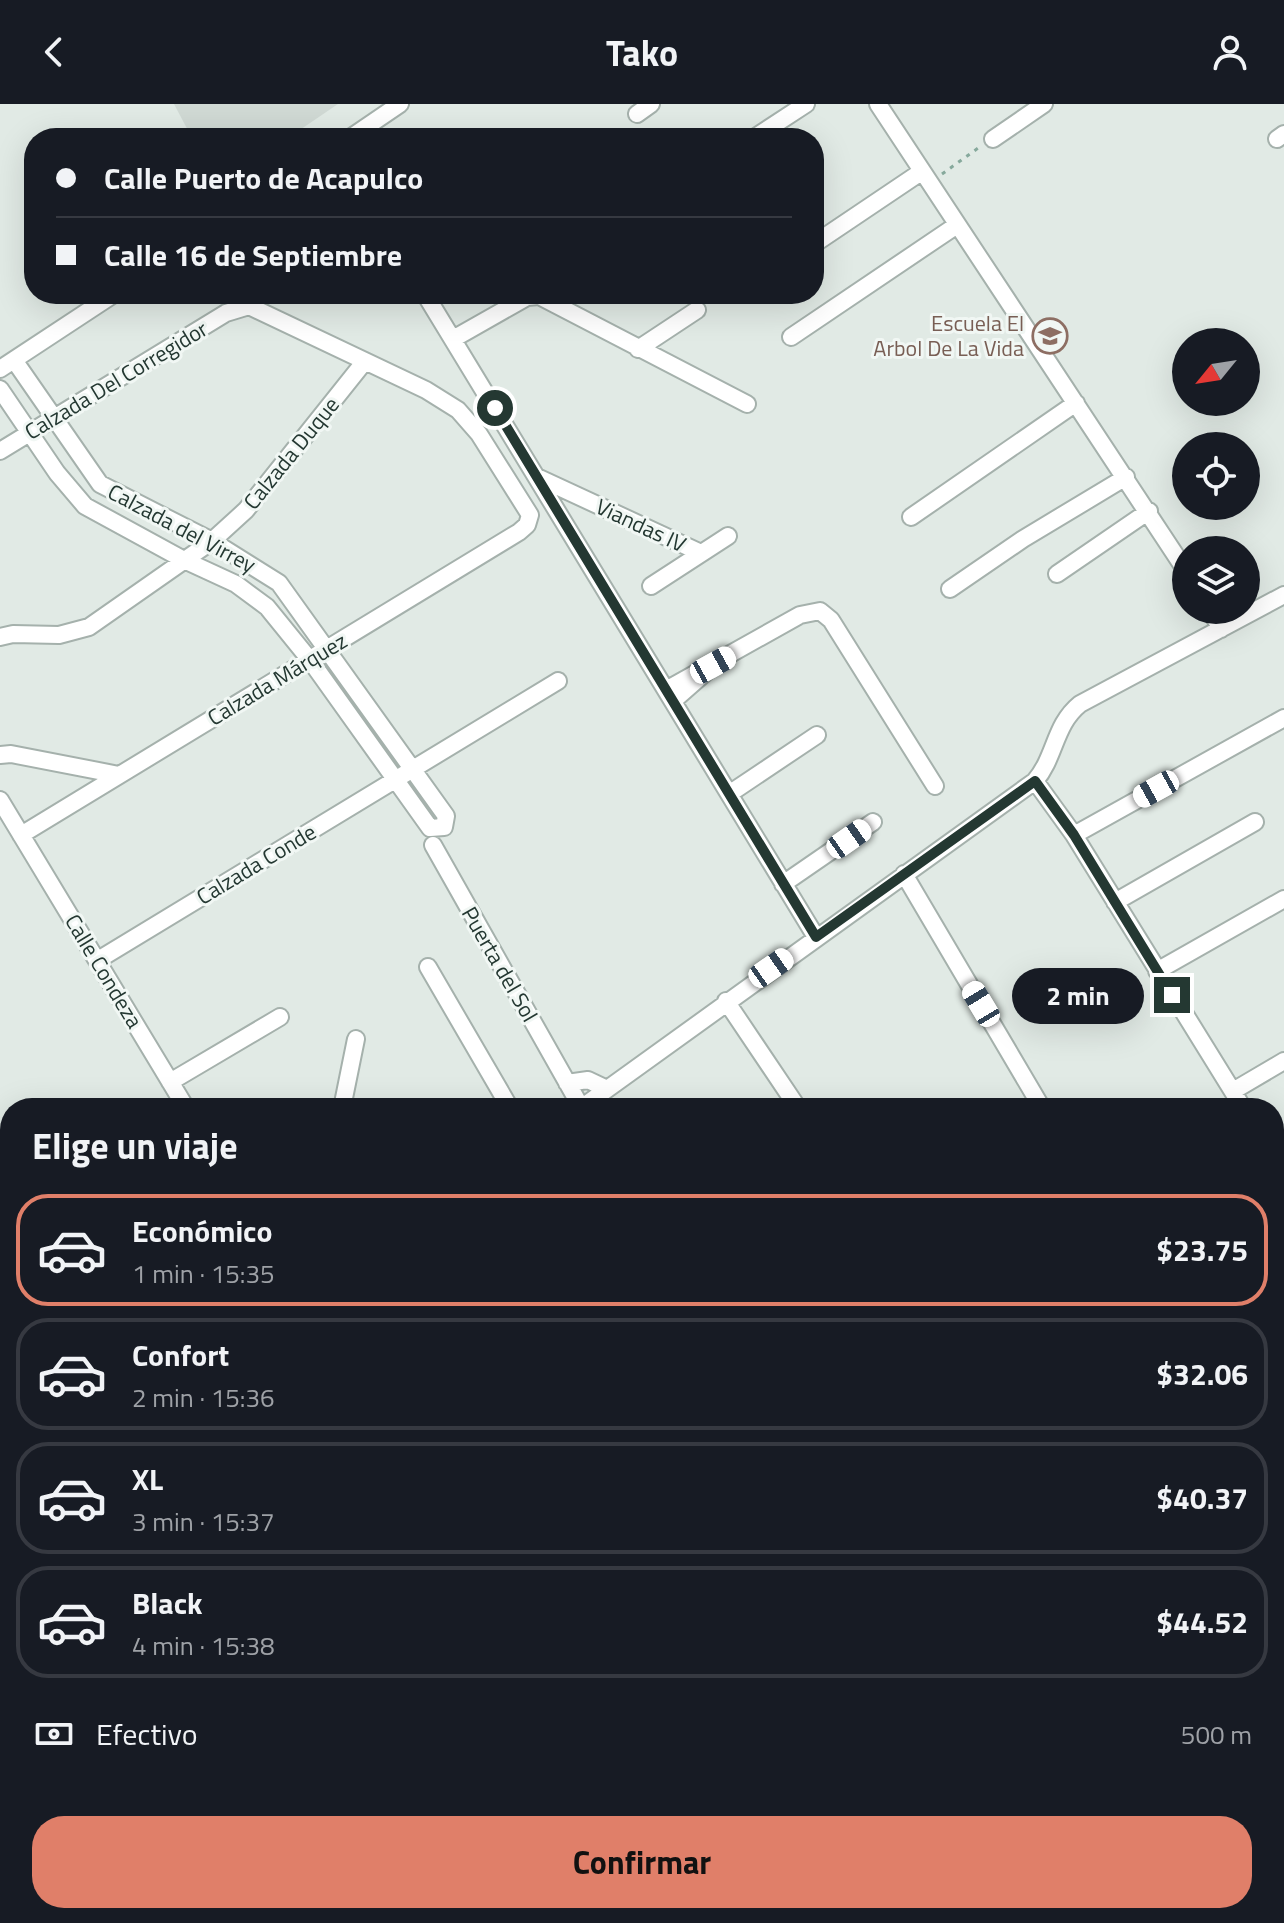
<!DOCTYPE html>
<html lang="es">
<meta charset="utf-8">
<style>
body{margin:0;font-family:"Titillium Web",sans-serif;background:#242831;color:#f1f3f6;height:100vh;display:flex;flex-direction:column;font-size:30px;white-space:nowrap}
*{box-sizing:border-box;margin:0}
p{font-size:26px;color:#9ea1a6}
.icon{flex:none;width:44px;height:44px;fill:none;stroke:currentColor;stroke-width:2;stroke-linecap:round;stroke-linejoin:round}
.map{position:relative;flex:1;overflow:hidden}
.side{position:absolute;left:0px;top:994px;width:1284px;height:826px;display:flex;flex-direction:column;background:#171b24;border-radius:32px 32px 0 0;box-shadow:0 8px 32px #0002}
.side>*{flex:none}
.hud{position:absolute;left:24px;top:24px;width:800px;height:176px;border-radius:32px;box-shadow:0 8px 32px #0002;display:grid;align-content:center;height:176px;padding:0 32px;background:#171b24}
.needle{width:52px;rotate:240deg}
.fabs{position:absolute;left:1172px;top:224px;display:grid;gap:16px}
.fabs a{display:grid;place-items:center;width:88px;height:88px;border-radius:50%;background:#171b24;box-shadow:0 8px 32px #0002;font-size:40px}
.end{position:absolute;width:36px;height:36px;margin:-18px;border:10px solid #243832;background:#fff;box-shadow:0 0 0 4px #fff}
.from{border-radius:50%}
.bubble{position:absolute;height:56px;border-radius:28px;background:#171b24;box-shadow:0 8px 32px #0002;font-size:26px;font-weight:700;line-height:56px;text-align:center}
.car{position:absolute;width:24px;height:48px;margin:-24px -12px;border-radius:10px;box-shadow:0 0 6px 2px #0007;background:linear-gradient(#fff 24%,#345 0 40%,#fff 0 76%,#345 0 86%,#fff 0)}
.hud b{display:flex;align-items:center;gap:28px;height:76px;font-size:30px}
.hud b+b{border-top:2px solid #363941}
.hud i{width:20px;height:20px;background:#f1f3f6}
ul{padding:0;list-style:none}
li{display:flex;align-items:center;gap:24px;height:112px;margin:0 16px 12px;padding:0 16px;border:4px solid #363941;border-radius:32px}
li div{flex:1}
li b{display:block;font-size:30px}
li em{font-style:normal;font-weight:700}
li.active{border-color:#e07f69}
li>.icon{width:72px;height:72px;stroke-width:1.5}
h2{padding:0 32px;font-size:36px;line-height:96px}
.pay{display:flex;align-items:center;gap:20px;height:88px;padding:0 32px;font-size:30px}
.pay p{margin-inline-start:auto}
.primary-button{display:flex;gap:16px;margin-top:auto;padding:16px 32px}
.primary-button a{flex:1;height:92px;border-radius:32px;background:#e07f69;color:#111;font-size:32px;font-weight:700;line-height:92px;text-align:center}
header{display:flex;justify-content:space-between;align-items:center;height:104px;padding:0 32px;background:#171b24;font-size:36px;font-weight:700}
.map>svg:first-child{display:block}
.built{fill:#d0d9d4}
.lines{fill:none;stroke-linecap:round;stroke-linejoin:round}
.minor-casing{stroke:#a5b1ac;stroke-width:20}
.path{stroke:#86a99c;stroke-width:3;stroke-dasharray:4 6;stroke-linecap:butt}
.minor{stroke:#fff;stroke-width:16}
.route{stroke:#243832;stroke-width:10}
.labels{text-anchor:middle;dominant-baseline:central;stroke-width:6;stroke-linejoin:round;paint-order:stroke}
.education-label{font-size:22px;fill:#785e54;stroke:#f1f7f4;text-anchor:end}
.street-label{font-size:22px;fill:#243832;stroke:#f1f7f4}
</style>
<header><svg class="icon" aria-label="back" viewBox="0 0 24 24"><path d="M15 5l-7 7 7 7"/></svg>Tako<svg class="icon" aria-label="person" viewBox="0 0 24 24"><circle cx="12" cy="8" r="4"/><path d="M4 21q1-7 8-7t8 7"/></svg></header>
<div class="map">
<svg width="1284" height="1819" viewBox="0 0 1284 1819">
<rect width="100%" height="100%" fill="#e1eae5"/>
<!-- built -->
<path class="built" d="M 174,0 L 338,0 L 288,34 L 192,34 Z"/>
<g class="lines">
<defs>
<path id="minor" d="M 878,0 L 1186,467
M 637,10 L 651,0
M 350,34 L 400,0
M 754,34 L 806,0
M 993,35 L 1044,0
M 1277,35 L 1284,30
M 814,140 L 921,68
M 425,190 L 816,833
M 791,233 L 957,121
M 453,235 L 527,193 L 539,192 L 747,300
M 638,245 L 697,206
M 0,265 L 114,190
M 0,285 L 57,369 L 85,402 L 184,456 L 236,480 L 267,503 L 310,556 L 430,724 L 444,723 L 446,712 L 279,479 L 212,437 L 100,380 L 14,256
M 0,347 L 226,209 L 249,202 L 426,286 L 458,306 L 479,330 L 530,411 L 527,421 L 519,428 L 21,731
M 537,373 L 701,449
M 911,413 L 1076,299
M 1057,470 L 1149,407
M 651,482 L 728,432
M 950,485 L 1023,435 L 1126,373
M 1210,506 L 1221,525
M 0,533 L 13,530 L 59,531 L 89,523 L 212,437 L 246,406 L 365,257
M 666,586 L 800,511 L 820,507 L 831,516 L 935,682
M 673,597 L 706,568
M 0,651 L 11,650 L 119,671
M 1035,677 L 1074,731 L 1243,1004
M 729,690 L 817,631
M 0,696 L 186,1004
M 1074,731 L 1284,614
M 433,741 L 581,1003
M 904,770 L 1042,1004
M 783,780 L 873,718
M 1115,798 L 1255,718
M 98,856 L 558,577
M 428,863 L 510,1004
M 1157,867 L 1284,795
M 726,897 L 798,1004
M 170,978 L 280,913
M 567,979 L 588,976 L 607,985
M 1233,987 L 1284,957
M 342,1004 L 356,935
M 581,1004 L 1035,677 C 1056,652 1054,621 1080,600 L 1284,491
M 1274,1054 L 1284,1069
M 1274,1137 L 1284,1131
M 1274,1247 L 1284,1241
M 0,1281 L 10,1288
M 1274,1364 L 1284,1381
M 0,1584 L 10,1579
M 0,1642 L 10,1636
M 0,1764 L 10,1758
M 1274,1766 L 1284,1761
M 207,1810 L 212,1819
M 302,1810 L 306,1819
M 371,1810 L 376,1819
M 854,1810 L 859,1819
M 1067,1810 L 1071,1819
M 32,1819 L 38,1815
M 409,1819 L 426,1810
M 1182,1819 L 1198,1810"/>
</defs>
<!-- minor casing -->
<use href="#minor" class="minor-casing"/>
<!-- path -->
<path class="path" d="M 942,70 L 981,42"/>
<!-- minor -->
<use href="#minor" class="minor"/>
</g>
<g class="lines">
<!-- route -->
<path class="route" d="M 495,304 L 816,833 L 1035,677 L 1074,731 L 1172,891"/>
</g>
<!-- icons -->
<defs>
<symbol id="school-ring" viewBox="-11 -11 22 22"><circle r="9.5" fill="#f1f7f4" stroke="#8d6e63" stroke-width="1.5"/><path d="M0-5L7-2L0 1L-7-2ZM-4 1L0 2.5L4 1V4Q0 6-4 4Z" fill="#8d6e63"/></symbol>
</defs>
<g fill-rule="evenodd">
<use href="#school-ring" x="1030" y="212" width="40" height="40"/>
</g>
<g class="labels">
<!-- education labels -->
<g class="education-label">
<text x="1024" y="219">Escuela El<tspan x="1024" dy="25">Arbol De La Vida</tspan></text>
</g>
<!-- street labels -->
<g class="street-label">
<text transform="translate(116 276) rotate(-31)">Calzada Del Corregidor</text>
<text transform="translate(291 349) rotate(-51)">Calzada Duque</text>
<text transform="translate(641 421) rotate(25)">Viandas IV</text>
<text transform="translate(182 424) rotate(28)">Calzada del Virrey</text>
<text transform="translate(277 575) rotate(-31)">Calzada Márquez</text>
<text transform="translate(256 760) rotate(-31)">Calzada Conde</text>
<text transform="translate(500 860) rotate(60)">Puerta del Sol</text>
<text transform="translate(104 867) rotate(59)">Calle Condeza</text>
</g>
</g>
</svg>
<div class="fabs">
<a><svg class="needle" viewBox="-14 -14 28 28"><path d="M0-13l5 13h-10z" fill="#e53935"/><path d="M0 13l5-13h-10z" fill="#9ea1a6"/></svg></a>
<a><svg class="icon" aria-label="locate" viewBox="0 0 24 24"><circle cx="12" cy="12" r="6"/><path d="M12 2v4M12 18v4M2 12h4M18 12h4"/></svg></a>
<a><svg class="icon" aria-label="layers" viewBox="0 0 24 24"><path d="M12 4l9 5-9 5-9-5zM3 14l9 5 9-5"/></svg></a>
</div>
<i class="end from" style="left:495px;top:304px"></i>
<i class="end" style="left:1172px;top:891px"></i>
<div class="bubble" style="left:1012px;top:864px;width:132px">2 min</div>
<i class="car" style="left:713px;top:561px;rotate:61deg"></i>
<i class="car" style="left:1156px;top:685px;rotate:241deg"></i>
<i class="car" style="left:849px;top:735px;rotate:55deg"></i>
<i class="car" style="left:771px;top:864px;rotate:55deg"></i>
<i class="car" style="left:981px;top:900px;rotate:329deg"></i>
<div class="hud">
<b><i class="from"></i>Calle Puerto de Acapulco</b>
<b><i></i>Calle 16 de Septiembre</b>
</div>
<section class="side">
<h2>Elige un viaje</h2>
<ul>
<li class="active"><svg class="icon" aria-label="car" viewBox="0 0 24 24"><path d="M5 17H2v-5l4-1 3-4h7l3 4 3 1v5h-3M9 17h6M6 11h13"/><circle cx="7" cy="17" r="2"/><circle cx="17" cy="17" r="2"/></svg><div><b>Económico</b><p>1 min · 15:35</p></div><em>$23.75</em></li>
<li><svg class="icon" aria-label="car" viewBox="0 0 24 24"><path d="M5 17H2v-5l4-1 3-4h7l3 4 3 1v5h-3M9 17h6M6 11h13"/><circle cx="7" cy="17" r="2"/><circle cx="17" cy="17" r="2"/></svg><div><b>Confort</b><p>2 min · 15:36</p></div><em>$32.06</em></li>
<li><svg class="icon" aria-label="car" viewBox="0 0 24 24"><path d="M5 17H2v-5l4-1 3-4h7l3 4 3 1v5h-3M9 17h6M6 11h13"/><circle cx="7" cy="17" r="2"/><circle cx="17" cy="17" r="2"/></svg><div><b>XL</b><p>3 min · 15:37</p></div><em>$40.37</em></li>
<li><svg class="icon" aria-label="car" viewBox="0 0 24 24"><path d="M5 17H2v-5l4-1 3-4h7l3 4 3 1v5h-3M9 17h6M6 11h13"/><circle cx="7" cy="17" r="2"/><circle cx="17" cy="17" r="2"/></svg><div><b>Black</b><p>4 min · 15:38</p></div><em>$44.52</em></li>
</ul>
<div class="pay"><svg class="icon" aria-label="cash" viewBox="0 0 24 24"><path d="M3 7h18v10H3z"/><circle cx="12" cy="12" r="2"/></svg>Efectivo<p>500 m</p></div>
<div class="primary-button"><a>Confirmar</a></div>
</section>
</div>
